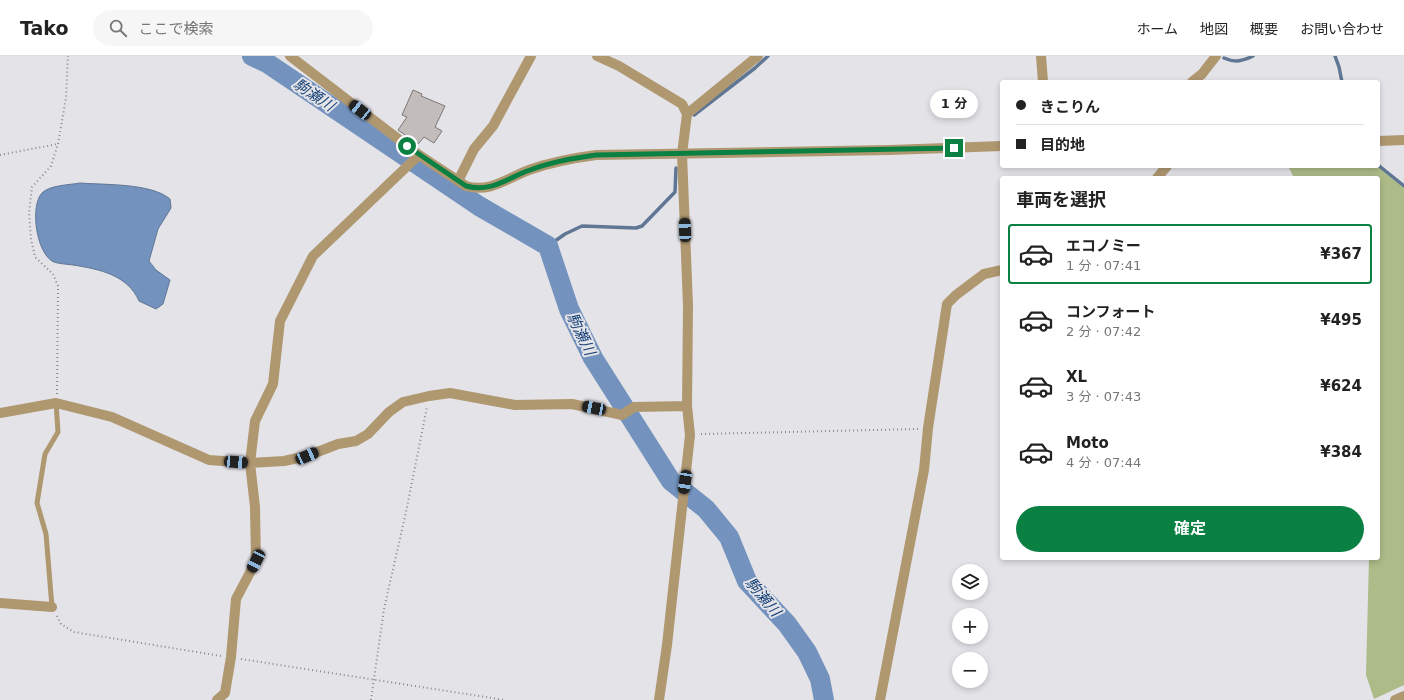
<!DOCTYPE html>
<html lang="ja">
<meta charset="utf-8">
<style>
body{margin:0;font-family:"DejaVu Sans","Noto Sans JP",sans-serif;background:#f6f6f6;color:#222;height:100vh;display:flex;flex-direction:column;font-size:15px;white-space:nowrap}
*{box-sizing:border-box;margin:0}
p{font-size:13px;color:#767676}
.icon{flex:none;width:22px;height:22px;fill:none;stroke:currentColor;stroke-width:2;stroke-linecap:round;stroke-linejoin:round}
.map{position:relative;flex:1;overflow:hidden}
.drawer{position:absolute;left:1000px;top:120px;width:380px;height:384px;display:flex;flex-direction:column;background:#fff;border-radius:4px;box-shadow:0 2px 6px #0003}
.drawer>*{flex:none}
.top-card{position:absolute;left:1000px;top:24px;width:380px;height:88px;border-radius:4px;box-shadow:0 2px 6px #0003;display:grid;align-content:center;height:88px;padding:0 16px;background:#fff}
.tools{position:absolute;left:952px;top:508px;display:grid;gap:8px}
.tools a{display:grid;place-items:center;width:36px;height:36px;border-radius:50%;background:#fff;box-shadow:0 2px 6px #0003;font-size:20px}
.end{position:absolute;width:18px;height:18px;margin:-9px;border:5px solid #0b8043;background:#fff;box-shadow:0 0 0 2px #fff}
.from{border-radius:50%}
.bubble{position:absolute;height:28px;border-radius:14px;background:#fff;box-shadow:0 2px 6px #0003;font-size:13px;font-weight:700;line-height:28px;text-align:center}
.car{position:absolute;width:12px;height:24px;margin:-12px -6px;border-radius:5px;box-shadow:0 0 3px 1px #0007;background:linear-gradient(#222 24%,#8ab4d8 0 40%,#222 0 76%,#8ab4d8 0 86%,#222 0)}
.top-card b{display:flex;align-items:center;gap:14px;height:38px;font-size:15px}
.top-card b+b{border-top:1px solid #e0e0e0}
.top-card i{width:10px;height:10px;background:#222}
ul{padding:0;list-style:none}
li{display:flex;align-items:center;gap:12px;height:60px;margin:0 8px 6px;padding:0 8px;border:2px solid transparent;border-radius:4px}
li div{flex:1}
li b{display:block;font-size:15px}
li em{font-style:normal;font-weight:700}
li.active{border-color:#0b8043}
li>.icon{width:36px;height:36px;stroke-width:1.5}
h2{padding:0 16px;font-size:18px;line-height:48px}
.primary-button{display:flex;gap:8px;margin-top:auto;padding:8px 16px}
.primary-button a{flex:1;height:46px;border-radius:24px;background:#0b8043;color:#fff;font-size:16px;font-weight:700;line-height:46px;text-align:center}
header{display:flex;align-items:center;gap:24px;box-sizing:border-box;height:56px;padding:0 20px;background:#fff;border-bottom:1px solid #e0e0e0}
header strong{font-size:19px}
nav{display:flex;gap:22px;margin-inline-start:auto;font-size:14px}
.search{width:280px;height:36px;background:#f6f6f6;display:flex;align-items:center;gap:10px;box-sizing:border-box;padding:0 14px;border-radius:22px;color:#767676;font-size:15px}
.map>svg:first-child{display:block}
.green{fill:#adbb88}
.water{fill:#7393be;stroke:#5f7694}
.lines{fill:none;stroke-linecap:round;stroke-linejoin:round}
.stream{stroke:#5f7694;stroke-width:3.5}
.river{stroke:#7393be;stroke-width:20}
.building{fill:#c2bdbb;stroke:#7d7876}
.path{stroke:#8a8a8d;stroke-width:2;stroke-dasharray:1 3;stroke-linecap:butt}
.service{stroke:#af9770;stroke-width:5}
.minor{stroke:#af9770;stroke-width:10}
.tertiary{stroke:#af9770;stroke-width:10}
.route{stroke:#0b8043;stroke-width:5}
.labels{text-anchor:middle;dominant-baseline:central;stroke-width:4;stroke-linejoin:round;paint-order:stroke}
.water-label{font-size:15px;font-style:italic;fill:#164177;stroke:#e3e3e8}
</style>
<header>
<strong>Tako</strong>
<div class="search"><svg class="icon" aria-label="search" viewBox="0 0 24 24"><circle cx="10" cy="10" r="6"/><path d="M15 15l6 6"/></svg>ここで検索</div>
<nav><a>ホーム</a><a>地図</a><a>概要</a><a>お問い合わせ</a></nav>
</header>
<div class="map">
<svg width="1404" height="644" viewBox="0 0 1404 644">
<rect width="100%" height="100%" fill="#e3e3e8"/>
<!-- green -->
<path class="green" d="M 1288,110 L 1378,111 L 1404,132 L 1404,629 L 1374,643 L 1366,619 L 1369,502 L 1378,502 L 1378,122 L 1294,122 Z"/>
<!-- water -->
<path class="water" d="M 80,127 C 105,129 151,127 170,143 L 171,152 L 158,173 L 149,205 L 156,214 L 170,224 L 163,248 L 156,253 L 139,245 C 128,219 99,213 73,209 C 67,208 57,208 52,205 C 36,195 30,150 42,137 C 50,129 69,129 80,127 Z"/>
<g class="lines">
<!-- stream -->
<path class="stream" d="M 1335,0 L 1339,11 L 1342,26
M 1224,2 C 1235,7 1243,5 1253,0
M 694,59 L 755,12 L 768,0
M 1378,109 L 1404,130
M 548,190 L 565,178 L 582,170 L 636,172 L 642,170 L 675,136 L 676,112"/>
<!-- river -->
<path class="river" d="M 252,0 L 267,7 L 479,150 L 548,190 L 569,253 L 593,302 L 671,425 L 706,453 L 729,481 L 747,525 L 787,568 L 807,596 L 820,623 L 824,644"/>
</g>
<!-- building -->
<path class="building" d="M 413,34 L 422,38 L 421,40 L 445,50 L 435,71 L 442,75 L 434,87 L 424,81 L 418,88 L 398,74 L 407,61 L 402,59 Z"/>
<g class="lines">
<!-- path -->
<path class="path" d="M 0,99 L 58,88
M 57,338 L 58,230 L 53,218 L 35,201 L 31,183 L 29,157 L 32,131 L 51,110 L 58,88 L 66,42 L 68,0
M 701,378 L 918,373
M 57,560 L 61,568 L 74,576 L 221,600
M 241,603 L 505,644
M 371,644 L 384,553 L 406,456 L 427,351"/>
<!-- service -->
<path class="service" d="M 52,551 L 46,478 L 37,447 L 45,398 L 58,376 L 56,347"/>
<!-- minor -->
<path class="minor" d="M 597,0 L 619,10 L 682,48 L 687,58 L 682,98 L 688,250 L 687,350 L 690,379 L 667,589 L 659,644
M 1192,26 L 1202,18 L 1216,0
M 687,58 L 758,0
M 1157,122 L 1167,110
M 458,125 L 474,93 L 493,70 L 531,0
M 0,357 L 56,347 L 112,361 L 209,404 L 250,407 L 284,405 L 307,400 L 338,388 L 356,385 L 368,378 L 389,356 L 403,346 L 429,340 L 450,337 L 515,349 L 572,348 L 622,359 L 634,351 L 687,350
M 0,547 L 52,551
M 217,644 L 225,637 L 231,601 L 236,543 L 256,505 L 255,451 L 250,407 L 255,365 L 273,328 L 280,265 L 313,200 L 419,99
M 880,644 L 924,414 L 928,372 L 947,248 L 956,239 L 984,218 L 1002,214
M 1395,644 L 1404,640"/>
<!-- tertiary -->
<path class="tertiary" d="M 290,0 L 419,99 L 466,130 C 491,137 507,122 529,114 C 551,106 573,102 596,99 L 890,94 L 1002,90
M 1041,0 L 1043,26
M 1378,85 L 1404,84"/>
</g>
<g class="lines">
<!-- route -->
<path class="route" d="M 407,90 L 466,130 C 491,137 507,122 530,114 C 551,106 573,102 596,99 L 954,92"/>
</g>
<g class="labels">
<!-- water labels -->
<g class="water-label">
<text transform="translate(314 39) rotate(34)">駒瀬川</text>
<text transform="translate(581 278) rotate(64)">駒瀬川</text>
<text transform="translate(763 541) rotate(50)">駒瀬川</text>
</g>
</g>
</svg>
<div class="tools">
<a><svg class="icon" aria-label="layers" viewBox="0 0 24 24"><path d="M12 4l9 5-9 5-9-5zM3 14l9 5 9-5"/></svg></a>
<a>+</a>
<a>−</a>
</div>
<i class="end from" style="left:407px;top:90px"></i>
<i class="end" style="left:954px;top:92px"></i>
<div class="bubble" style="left:930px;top:34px;width:48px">1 分</div>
<i class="car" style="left:360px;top:54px;rotate:308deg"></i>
<i class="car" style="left:685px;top:174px;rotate:358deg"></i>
<i class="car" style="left:594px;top:352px;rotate:281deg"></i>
<i class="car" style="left:307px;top:400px;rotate:66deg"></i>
<i class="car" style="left:236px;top:406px;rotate:94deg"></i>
<i class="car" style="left:685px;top:426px;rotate:189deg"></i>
<i class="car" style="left:256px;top:505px;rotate:207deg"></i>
<div class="top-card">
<b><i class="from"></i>きこりん</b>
<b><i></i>目的地</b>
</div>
<section class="drawer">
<h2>車両を選択</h2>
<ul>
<li class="active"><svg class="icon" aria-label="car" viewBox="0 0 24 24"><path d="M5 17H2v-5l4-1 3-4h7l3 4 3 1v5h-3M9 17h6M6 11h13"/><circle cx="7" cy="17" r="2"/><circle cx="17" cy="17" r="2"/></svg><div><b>エコノミー</b><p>1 分 · 07:41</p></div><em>¥367</em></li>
<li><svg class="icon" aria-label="car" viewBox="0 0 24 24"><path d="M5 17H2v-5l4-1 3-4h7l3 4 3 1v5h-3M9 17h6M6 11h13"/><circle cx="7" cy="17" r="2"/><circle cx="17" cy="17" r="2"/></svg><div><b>コンフォート</b><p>2 分 · 07:42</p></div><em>¥495</em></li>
<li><svg class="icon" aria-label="car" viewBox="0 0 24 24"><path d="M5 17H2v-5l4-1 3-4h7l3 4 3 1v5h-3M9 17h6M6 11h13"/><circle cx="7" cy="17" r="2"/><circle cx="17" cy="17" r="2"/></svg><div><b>XL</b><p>3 分 · 07:43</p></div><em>¥624</em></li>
<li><svg class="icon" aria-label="car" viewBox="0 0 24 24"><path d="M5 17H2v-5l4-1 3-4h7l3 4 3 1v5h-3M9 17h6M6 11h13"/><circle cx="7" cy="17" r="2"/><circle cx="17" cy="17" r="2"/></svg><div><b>Moto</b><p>4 分 · 07:44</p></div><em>¥384</em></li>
</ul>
<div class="primary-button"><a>確定</a></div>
</section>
</div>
